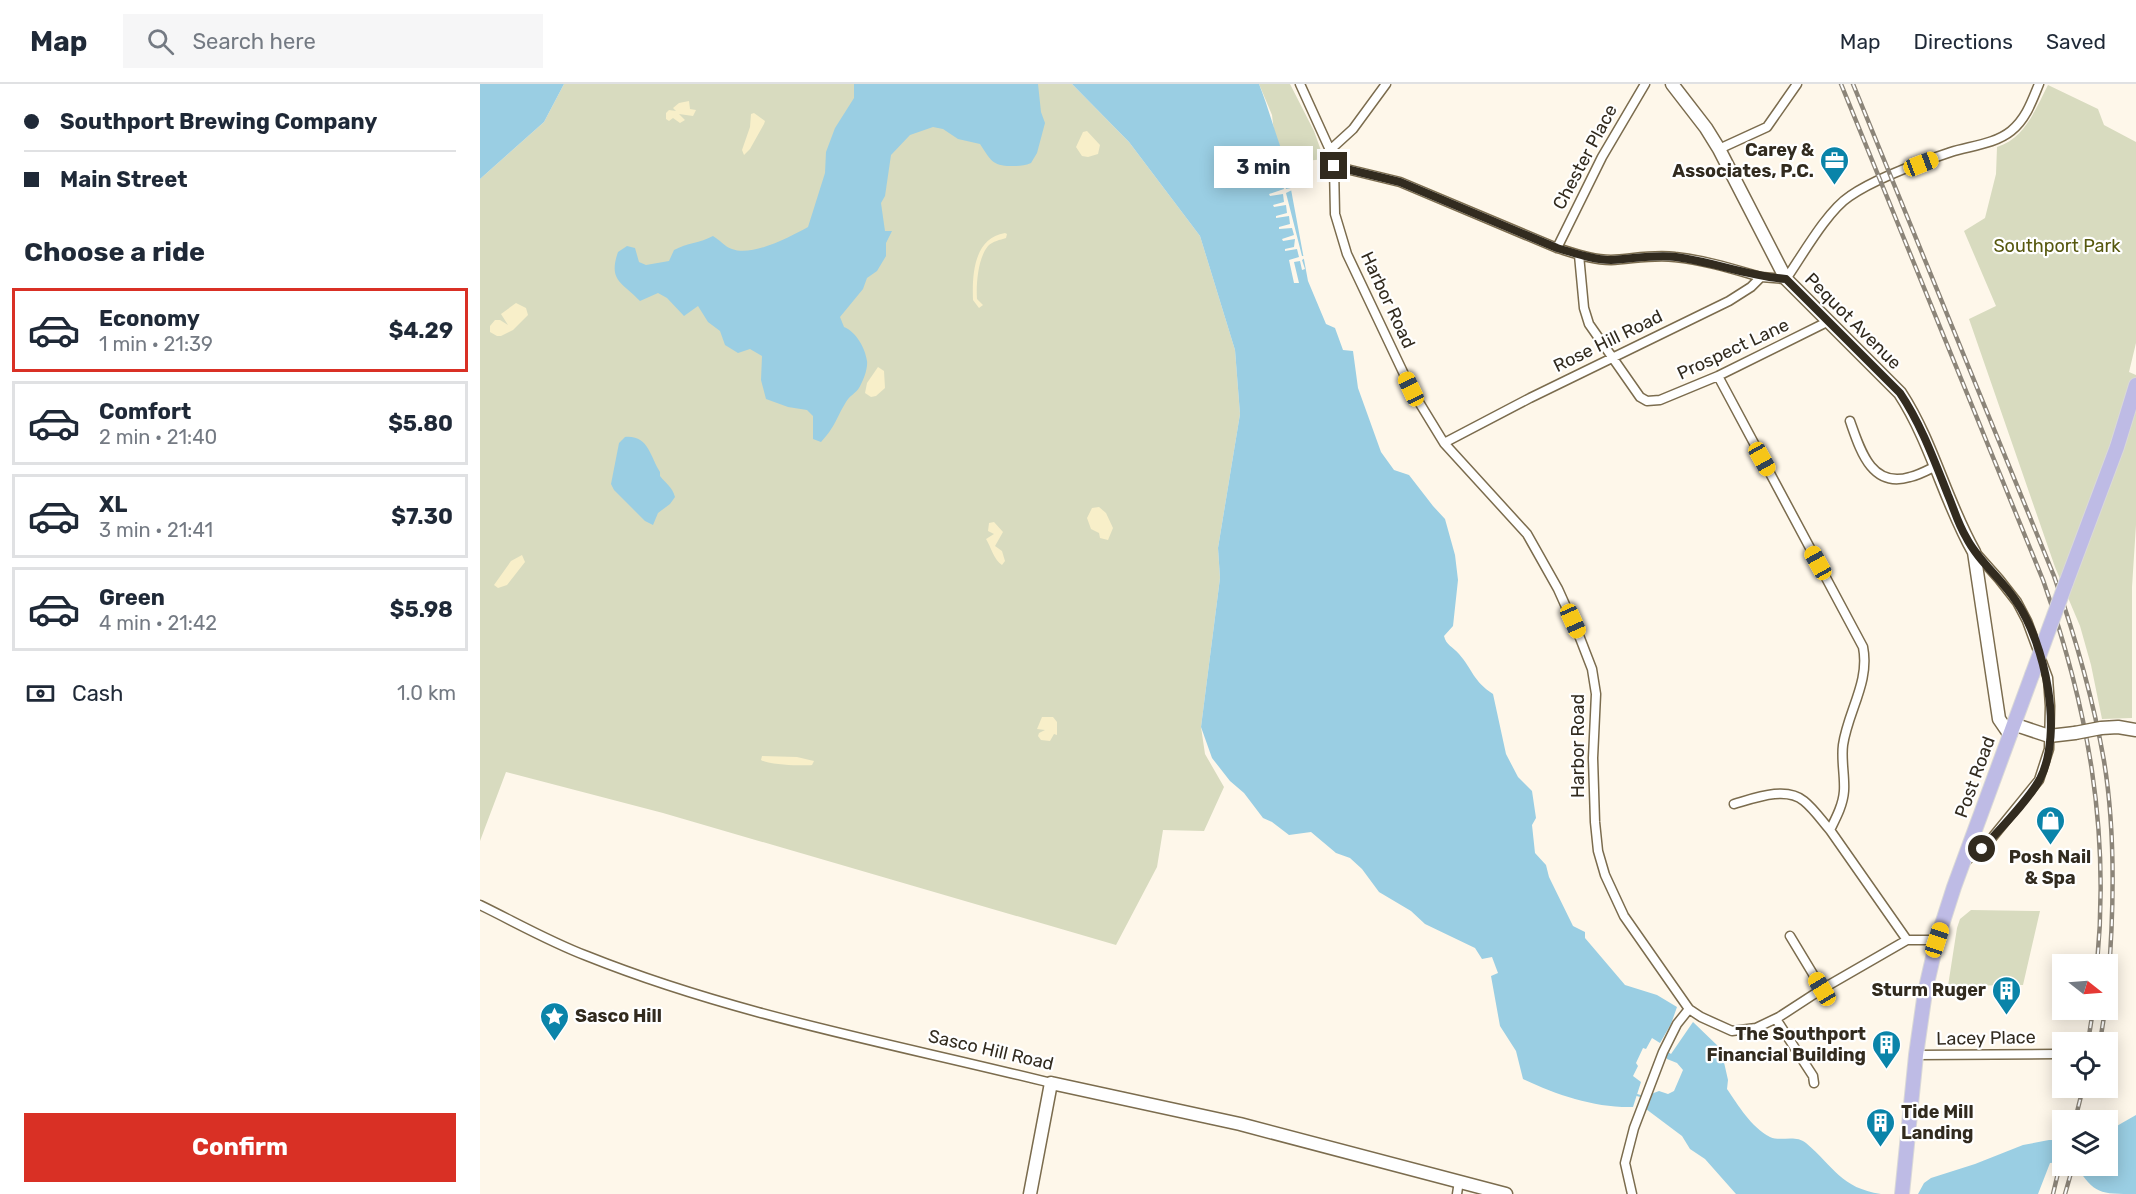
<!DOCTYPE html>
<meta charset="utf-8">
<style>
body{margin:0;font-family:Rubik,sans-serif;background:#f6f6f7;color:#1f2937;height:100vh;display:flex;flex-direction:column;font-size:22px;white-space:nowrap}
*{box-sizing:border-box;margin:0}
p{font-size:20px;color:#747a83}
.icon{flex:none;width:33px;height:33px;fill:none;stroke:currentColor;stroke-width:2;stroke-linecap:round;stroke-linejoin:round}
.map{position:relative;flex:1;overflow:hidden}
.details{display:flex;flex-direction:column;background:#fff;width:480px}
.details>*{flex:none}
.banner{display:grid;align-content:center;height:132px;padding:0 24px;background:#fff}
.needle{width:39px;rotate:107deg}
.fabs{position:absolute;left:1572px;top:870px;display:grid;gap:12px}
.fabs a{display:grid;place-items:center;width:66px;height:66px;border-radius:0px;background:#fff;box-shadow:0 3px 15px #0003;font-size:30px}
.end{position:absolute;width:27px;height:27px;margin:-14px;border:8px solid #322b1f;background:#fff;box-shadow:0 0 0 3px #fff}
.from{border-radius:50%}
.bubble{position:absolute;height:42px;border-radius:0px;background:#fff;box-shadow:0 3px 15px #0003;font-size:20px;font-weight:700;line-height:42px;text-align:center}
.car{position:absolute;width:18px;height:36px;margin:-18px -9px;border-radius:8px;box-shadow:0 0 4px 2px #0007;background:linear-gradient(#f5c518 24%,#345 0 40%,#f5c518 0 76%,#345 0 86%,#f5c518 0)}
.banner b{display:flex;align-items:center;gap:21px;height:57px;font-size:22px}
.banner b+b{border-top:2px solid #e0e1e3}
.banner i{width:15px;height:15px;background:#1f2937}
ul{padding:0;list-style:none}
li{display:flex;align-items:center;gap:18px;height:84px;margin:0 12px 9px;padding:0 12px;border:3px solid #e0e1e3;border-radius:0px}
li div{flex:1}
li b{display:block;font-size:22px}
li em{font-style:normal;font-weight:700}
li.selected{border-color:#d93025}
li>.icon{width:54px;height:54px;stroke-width:1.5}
h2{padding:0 24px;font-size:27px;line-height:72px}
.pay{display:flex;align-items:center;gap:15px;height:66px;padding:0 24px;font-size:22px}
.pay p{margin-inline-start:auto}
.cta{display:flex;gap:12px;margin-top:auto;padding:12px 24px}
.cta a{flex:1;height:69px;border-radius:0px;background:#d93025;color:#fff;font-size:24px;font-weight:700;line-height:69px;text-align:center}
header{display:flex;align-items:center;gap:36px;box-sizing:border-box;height:84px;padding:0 30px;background:#fff;border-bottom:2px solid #e0e1e3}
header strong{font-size:28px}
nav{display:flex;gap:33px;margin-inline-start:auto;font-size:21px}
.search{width:420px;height:54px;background:#f6f6f7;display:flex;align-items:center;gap:15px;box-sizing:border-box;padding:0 21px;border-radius:0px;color:#747a83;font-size:22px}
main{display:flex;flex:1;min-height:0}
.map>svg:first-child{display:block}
.green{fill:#d8dbbf}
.sand{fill:#f8efc9}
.water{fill:#9acee3}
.pier{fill:#fef7ea}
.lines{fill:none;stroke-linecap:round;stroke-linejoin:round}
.stream{stroke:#9acee3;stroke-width:2}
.street-casing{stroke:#7b6c4e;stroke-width:11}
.secondary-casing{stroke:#7b6c4e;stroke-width:15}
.primary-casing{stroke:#dad9d7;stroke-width:16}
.street{stroke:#fff;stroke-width:8}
.secondary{stroke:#fff;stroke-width:12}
.primary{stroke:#bebbe5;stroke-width:14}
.rail-casing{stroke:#8c8579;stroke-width:4.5}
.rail{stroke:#fff;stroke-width:2;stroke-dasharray:7;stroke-linecap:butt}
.secondary-bridge-casing{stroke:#7b6c4e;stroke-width:15;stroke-linecap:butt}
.primary-bridge-casing{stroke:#dad9d7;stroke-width:16;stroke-linecap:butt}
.secondary-bridge{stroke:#fff;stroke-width:12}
.primary-bridge{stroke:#bebbe5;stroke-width:14}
.route{stroke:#322b1f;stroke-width:8}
.labels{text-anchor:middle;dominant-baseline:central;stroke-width:4.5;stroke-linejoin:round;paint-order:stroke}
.poi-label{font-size:18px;font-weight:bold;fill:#322b1f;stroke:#fff;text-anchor:end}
.street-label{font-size:18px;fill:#322b1f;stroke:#fff}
.park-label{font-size:18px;fill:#56580e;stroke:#fff}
</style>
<header>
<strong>Map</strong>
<div class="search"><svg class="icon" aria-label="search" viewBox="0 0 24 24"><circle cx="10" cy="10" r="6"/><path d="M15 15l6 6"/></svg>Search here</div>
<nav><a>Map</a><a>Directions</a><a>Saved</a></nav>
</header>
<main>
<section class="details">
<div class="banner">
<b><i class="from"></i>Southport Brewing Company</b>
<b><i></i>Main Street</b>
</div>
<h2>Choose a ride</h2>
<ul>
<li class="selected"><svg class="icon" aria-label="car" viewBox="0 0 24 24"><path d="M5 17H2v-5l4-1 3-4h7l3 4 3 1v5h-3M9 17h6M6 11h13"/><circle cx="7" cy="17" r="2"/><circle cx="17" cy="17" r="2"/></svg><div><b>Economy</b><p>1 min · 21:39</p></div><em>$4.29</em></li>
<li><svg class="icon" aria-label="car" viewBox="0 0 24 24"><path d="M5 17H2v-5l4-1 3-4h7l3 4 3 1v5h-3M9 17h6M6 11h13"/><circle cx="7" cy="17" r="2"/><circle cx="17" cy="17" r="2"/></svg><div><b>Comfort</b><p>2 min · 21:40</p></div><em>$5.80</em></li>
<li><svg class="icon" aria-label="car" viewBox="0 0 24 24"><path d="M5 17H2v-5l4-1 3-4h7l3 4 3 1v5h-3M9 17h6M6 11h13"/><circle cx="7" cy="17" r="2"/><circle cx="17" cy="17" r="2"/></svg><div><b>XL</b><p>3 min · 21:41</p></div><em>$7.30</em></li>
<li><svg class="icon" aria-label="car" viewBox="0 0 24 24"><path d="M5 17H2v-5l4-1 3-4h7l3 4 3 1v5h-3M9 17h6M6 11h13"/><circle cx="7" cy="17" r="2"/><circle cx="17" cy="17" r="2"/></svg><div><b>Green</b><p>4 min · 21:42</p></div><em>$5.98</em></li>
</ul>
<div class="pay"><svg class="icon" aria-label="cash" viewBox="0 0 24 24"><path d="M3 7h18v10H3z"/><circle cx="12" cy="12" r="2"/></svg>Cash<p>1.0 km</p></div>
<div class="cta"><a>Confirm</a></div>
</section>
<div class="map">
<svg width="1656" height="1110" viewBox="0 0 1656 1110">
<rect width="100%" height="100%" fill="#fef7ea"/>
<!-- green -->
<path class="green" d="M 84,0 L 592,0 L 649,58 L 720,152 L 755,266 L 760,330 L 738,464 L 740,494 L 721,643 L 725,670 L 744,703 L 724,747 L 683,746 L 677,783 L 636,861 L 183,729 L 26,688 L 0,757 L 0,95 L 64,38 Z
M 779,0 L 810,0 L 834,47 L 844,75 L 817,78 L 808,62 L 801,65 L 794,48 L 792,31 Z
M 1568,1 L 1618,25 L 1624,41 L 1656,58 L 1656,259 L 1649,288 L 1656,291 L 1656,441 L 1652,503 L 1652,634 L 1622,635 L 1611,581 L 1600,542 L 1575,483 L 1489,235 L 1516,222 L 1484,147 L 1505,134 L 1516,90 L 1517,63 C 1545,54 1555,26 1568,1 Z
M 1491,826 L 1560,827 L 1543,901 L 1468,902 L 1477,844 L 1480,835 Z"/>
<!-- sand -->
<path class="sand" d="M 209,17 L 210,25 L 216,26 L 213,32 L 199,30 L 205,36 L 200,39 L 193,34 L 189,37 L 186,35 L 186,29 L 189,26 L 196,27 L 193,24 L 199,19 Z
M 274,29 L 285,37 L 284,40 L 270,65 L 264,71 L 262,66 L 270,43 L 271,30 Z
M 607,47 L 620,61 L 618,70 L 608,73 L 602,72 L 596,63 L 603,48 Z
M 525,149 L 527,150 L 526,154 C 520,156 513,157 508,162 C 498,174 496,200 497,215 L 503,221 L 499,224 L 493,216 C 492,190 494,154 525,149 Z
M 36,219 L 46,224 L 48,231 L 33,246 L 21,252 L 17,252 L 10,248 L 10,242 L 15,236 L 20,236 L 28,241 L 21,230 Z
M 398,283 L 404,287 L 405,304 L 396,312 L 391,313 L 385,309 L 387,299 Z
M 619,423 L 626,429 L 633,444 L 628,456 L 620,454 L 619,449 L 611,445 L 607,434 L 612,424 Z
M 514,438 L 523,448 L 515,462 L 522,467 L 525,477 L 522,481 C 514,476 511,463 506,455 L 514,450 L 508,447 L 509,439 Z
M 42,471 L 45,478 L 27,501 L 18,504 L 14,501 L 31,477 Z
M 573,633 L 577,638 L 577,651 L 574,650 L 570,657 L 561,656 L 558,652 L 559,649 L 565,646 L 557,645 L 562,633 Z
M 282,672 L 317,673 L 334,677 L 332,681 C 323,682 288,681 281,676 Z"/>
<!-- water -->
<path class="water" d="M 0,0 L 84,0 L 64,38 L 0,95 Z
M 374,0 L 558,0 L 561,28 L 565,39 L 557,69 L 551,79 C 544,82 539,82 531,82 C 512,82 510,75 500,60 L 478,55 L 463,45 L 453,43 L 430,51 L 411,71 L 405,112 L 401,119 L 405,147 L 412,147 L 406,159 L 406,172 L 397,187 L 387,194 L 383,205 L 360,233 L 364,243 C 376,248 385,263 387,277 C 388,285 383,297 379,304 C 376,309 369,312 366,318 C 356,334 356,342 341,358 L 333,355 L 333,332 L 327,326 L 308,323 L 286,315 L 281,296 L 282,272 L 270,265 L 258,269 L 245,261 L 240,247 L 228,238 L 218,222 L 204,232 L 187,214 L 178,209 L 160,217 C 142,198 128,197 138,168 L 147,162 L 155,164 L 159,178 L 166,181 L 189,177 L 194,166 C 207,159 220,159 233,152 C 240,156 245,163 252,165 C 272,173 310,153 328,143 L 345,89 L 346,68 L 355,44 L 374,14 Z
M 592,0 L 779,0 C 789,25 795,50 805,75 L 808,74 L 810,100 L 828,197 L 846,240 L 855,244 L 863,266 L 873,267 L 878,304 L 901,368 L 914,386 L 929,391 L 953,422 L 965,435 L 975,471 L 978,496 L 973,542 L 964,552 C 966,561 973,563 979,570 C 993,586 993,597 1013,610 L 1026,670 L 1038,693 L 1052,707 L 1056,734 L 1052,741 L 1055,769 L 1066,781 L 1069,793 L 1093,842 L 1105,848 L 1105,854 L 1145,901 L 1177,911 L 1197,923 L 1191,940 L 1180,959 L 1172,954 L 1166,965 L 1163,964 L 1156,979 L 1158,982 L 1153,992 L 1161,998 L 1153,1023 C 1115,1024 1077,1011 1043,995 L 1036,967 L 1020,942 L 1011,892 L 1018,889 L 1012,873 L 1002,875 L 995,864 L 945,840 L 931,827 L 899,808 L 882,785 L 870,774 L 856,769 L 831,748 L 809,751 L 792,738 L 783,734 L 764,709 L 750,697 L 732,674 L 721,643 L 740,494 L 738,464 L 760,330 L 755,266 L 720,152 L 649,58 Z
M 145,353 C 169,351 170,373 180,388 L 180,392 C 186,400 192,402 195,413 L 190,420 L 178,429 L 173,441 L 165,437 L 134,406 L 131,400 L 139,359 Z
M 1213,938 L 1241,965 L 1248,996 L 1247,1005 C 1258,1021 1271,1043 1290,1053 C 1301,1058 1315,1050 1326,1059 C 1354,1083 1361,1104 1401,1110 L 1256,1110 L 1225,1075 L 1210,1065 L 1202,1052 L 1166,1025 L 1171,1010 L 1179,1007 L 1188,1010 L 1194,1007 L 1203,986 L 1197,979 L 1187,975 L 1186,973 L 1188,968 L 1191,970 Z
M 1656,1031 L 1656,1110 C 1619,1110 1615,1110 1596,1082 L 1628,1082 L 1628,1047 Z
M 1569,1056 L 1582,1056 L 1582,1078 L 1570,1079 L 1558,1110 L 1438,1110 L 1444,1099 L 1451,1094 L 1495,1080 L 1543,1061 Z"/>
<!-- pier -->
<path class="pier" d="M 797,68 L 806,105 L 811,104 L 812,106 L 806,109 L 822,172 L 825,172 L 825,174 L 822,176 L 825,185 L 822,186 L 820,177 L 814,178 L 819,199 L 814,199 L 809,176 L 819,173 L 817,165 L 805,167 L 805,165 L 814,163 L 815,155 L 803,157 L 802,155 L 814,151 L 812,144 L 799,145 L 799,143 L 810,140 L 809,132 L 796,134 L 796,132 L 807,129 L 806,121 L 794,123 L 793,121 L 804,118 L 803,110 L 790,112 L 789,110 L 804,105 L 801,96 L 787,100 L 786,97 L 801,92 L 797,83 L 783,87 L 782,85 L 798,79 L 795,71 L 781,74 L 779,72 Z"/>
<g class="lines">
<!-- stream -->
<path class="stream" d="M 1157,1011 L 1164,1013"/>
<defs>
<path id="street" d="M 820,0 L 850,66 L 854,82 L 855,130 L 867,170 L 931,305 L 964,359 L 1047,450 L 1078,505 L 1100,554 L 1112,585 L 1116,610 L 1113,674 L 1115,738 L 1118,767 L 1125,791 L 1144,832 L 1209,925 L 1197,940 L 1183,968 L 1154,1044 L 1145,1079 L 1152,1110
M 1239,65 L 1287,43 L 1317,0
M 850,66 L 873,45 L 906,0
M 854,82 L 920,98 L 1077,164 C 1094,169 1112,176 1131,176 C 1152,175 1174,170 1195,173 C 1224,176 1253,185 1281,193
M 1077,164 L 1122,73 L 1165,0
M 1099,171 L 1104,224 L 1109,240 L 1160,313 L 1167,317 L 1180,316 L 1238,292 L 1347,238
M 1238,292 L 1383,563 C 1390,598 1368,627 1363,661 C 1361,676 1365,692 1364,707 C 1363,721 1356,734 1350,746 L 1427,856
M 1370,337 C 1380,365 1391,405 1430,393 C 1439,391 1448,386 1456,382
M 964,359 L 1050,314 L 1249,217 L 1271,203 L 1281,193 L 1306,195 C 1322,172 1347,127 1370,112 C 1396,94 1441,78 1471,68 C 1490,62 1515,60 1531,47 C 1546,35 1552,17 1559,0
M 1254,720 C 1275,714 1306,702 1324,717 C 1334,725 1342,737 1350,746
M 1485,778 L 1511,755 L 1559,696 L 1569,665 L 1570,622 L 1568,594 L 1547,537 L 1537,518 L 1519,495 L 1495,468
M 0,821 C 35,838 70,858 107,872 C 257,932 415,960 571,999
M 1310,852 L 1342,905
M 1209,925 L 1221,933 L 1252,947 L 1276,944 L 1299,933 L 1342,905 L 1427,856 L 1457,856
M 1296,935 L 1333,992 L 1334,999
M 1436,971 L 1577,970
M 977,1110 L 979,1097"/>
<path id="secondary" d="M 1192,0 L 1226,44 L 1239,65 L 1306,195 L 1420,309 C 1452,358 1465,417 1494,468 L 1519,635 L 1530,651
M 1533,640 L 1569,652 L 1595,649
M 1621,644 L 1638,643 L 1656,646
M 550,1110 L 571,999 L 760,1040 L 1026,1110"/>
<path id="primary" d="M 1586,499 L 1637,363 L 1656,301
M 1422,1110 L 1436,971 L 1445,908 L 1457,856 L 1474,803 L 1552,591"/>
</defs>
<!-- street casing -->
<use href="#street" class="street-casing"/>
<!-- secondary casing -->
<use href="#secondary" class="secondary-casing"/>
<!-- primary casing -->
<use href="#primary" class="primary-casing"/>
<!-- street -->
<use href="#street" class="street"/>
<!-- secondary -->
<use href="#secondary" class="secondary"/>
<!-- primary -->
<use href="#primary" class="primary"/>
<defs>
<path id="rail" d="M 1361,0 L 1563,496 C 1608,624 1630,745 1617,880
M 1373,0 L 1574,492 C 1595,552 1613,614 1624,677 C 1636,750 1634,827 1628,900
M 1608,958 L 1613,926
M 1620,958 L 1625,926
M 1595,1036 L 1603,1004
M 1573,1110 L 1582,1072
M 1585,1110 L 1593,1082"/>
</defs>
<!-- rail casing -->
<use href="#rail" class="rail-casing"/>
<!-- rail -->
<use href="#rail" class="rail"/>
<defs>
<path id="secondary-bridge" d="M 1595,649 L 1621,644"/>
<path id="primary-bridge" d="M 1552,591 L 1586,499"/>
</defs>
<!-- secondary-bridge casing -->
<use href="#secondary-bridge" class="secondary-bridge-casing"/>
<!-- primary-bridge casing -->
<use href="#primary-bridge" class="primary-bridge-casing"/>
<!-- secondary-bridge -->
<use href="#secondary-bridge" class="secondary-bridge"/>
<!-- primary-bridge -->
<use href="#primary-bridge" class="primary-bridge"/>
</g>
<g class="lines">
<!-- route -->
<path class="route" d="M 854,82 L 920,98 L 1077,164 C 1095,169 1113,176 1131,176 C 1153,175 1175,170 1196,173 C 1234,178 1268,192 1306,195 L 1420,309 C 1441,340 1454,376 1468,411 C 1474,425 1478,440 1486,453 C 1498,477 1521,494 1536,517 C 1565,559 1584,648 1560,695 C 1548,717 1519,746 1502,765"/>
</g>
<!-- icons -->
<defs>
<symbol id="office-pin" viewBox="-11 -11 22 30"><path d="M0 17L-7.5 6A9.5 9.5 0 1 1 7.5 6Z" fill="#0a84a9" stroke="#fff"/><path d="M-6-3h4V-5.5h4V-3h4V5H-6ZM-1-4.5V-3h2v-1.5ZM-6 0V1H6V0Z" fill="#fff"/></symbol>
<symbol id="shop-pin" viewBox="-11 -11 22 30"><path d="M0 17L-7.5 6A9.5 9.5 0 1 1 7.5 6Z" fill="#0a84a9" stroke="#fff"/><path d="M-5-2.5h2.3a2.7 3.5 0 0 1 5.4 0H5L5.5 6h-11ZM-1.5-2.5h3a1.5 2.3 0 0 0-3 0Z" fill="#fff"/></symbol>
<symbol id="building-pin" viewBox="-11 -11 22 30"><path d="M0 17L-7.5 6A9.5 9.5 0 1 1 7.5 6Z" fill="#0a84a9" stroke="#fff"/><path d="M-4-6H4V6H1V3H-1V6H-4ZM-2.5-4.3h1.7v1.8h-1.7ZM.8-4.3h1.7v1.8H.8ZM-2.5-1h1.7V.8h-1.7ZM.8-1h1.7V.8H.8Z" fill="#fff"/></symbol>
<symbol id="sight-pin" viewBox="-11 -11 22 30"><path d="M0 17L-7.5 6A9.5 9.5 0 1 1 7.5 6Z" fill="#0a84a9" stroke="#fff"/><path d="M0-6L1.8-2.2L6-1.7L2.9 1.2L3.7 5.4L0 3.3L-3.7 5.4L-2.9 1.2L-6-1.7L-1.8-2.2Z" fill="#fff"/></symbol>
</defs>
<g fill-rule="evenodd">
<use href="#office-pin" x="1338" y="60" width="33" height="45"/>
<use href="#shop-pin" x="1554" y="720" width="33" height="45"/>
<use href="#building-pin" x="1510" y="890" width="33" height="45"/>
<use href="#sight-pin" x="58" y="916" width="33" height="45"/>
<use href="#building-pin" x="1390" y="944" width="33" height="45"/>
<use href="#building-pin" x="1384" y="1022" width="33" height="45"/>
</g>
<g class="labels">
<!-- poi labels -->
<g class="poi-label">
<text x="1334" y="66">Carey &amp;<tspan x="1334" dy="21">Associates, P.C.</tspan></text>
<text x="1570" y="773" text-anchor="middle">Posh Nail<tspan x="1570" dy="21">&amp; Spa</tspan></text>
<text x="1506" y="906">Sturm Ruger</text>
<text x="95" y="932" text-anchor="start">Sasco Hill</text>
<text x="1386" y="950">The Southport<tspan x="1386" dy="21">Financial Building</tspan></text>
<text x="1421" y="1028" text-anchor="start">Tide Mill<tspan x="1421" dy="21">Landing</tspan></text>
</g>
<!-- street labels -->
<g class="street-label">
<text transform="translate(1105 73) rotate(-62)">Chester Place</text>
<text transform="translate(908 216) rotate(65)">Harbor Road</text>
<text transform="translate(1373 237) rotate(45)">Pequot Avenue</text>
<text transform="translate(1128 257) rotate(-26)">Rose Hill Road</text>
<text transform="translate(1253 265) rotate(-25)">Prospect Lane</text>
<text transform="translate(1098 662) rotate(-90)">Harbor Road</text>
<text transform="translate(1495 693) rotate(-70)">Post Road</text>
<text transform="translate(1506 954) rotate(-1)">Lacey Place</text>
<text transform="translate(511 966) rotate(13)">Sasco Hill Road</text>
</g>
<!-- park labels -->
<g class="park-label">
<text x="1577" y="162">Southport Park</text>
</g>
</g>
</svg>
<div class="fabs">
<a><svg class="needle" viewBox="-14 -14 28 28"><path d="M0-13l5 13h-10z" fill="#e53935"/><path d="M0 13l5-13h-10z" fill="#747a83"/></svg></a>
<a><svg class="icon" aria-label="locate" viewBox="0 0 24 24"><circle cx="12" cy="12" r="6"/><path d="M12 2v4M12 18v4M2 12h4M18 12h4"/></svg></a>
<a><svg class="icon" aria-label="layers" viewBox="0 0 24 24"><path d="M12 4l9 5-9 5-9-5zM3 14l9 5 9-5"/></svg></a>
</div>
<i class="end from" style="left:1502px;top:765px"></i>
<i class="end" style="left:854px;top:82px"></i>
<div class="bubble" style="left:734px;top:62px;width:99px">3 min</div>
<i class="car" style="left:1441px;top:80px;rotate:69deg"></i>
<i class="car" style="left:931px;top:305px;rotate:335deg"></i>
<i class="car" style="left:1282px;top:375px;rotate:151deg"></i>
<i class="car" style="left:1338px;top:479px;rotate:331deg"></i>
<i class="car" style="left:1093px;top:537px;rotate:156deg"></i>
<i class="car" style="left:1457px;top:856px;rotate:18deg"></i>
<i class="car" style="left:1342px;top:905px;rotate:329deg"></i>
</div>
</main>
